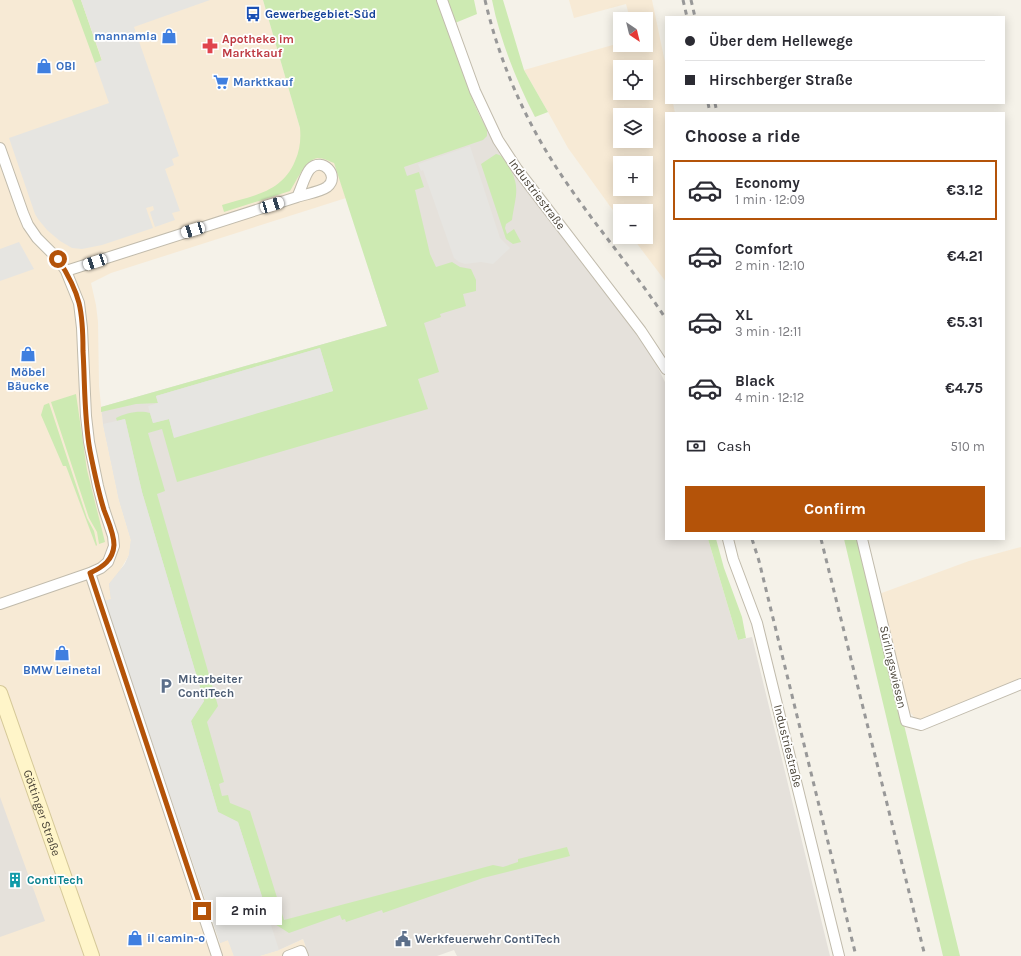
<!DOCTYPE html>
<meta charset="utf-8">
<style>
body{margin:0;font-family:Karla,sans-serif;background:#f7f7f7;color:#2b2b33;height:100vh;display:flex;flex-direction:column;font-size:15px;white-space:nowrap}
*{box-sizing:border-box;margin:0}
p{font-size:13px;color:#7c7c81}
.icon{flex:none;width:22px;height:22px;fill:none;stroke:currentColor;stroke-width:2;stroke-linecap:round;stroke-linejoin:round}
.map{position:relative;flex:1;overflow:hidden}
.side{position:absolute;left:665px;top:112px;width:340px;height:428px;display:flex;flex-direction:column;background:#fff;border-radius:0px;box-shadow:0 2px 10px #0003}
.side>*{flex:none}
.banner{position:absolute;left:665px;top:16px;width:340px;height:88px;border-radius:0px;box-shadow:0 2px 10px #0003;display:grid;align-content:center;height:88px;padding:0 20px;background:#fff}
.needle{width:26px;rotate:145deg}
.fabs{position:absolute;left:613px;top:12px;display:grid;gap:8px}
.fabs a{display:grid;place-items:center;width:40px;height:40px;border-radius:0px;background:#fff;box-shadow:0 2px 10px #0003;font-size:20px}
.end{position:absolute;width:18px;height:18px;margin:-9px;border:5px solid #b45309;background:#fff;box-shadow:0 0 0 2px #fff}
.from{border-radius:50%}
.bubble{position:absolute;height:28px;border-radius:0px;background:#fff;box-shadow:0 2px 10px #0003;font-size:13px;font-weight:700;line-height:28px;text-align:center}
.car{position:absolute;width:12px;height:24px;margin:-12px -6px;border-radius:5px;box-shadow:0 0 3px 1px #0007;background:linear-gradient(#fff 24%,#345 0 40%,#fff 0 76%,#345 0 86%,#fff 0)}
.banner b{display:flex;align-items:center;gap:14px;height:38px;font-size:15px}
.banner b+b{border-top:1px solid #e1e1e2}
.banner i{width:10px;height:10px;background:#2b2b33}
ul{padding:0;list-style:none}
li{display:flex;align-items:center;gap:12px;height:60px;margin:0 8px 6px;padding:0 12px;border:2px solid transparent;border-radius:0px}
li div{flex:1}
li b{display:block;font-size:15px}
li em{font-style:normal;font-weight:700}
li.current{border-color:#b45309}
li>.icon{width:36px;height:36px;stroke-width:1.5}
h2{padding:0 20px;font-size:18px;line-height:48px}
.pay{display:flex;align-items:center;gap:10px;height:44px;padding:0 20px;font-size:15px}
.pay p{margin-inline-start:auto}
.primary-button{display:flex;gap:8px;margin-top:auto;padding:8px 20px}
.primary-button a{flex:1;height:46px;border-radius:0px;background:#b45309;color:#fff;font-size:16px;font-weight:700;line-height:46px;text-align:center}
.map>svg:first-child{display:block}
.commercial{fill:#f7ead5;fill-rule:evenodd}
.industrial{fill:#e5e1db}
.green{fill:#cdeab2}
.parking{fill:#e6e5e1}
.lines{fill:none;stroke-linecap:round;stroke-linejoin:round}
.minor-casing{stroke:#c1bbac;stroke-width:12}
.secondary-casing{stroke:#d6c999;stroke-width:16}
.minor{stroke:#fff;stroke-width:10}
.secondary{stroke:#fff5c9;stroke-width:14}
.rail{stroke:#989898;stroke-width:3;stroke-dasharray:5 5;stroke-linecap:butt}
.route{stroke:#b45309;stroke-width:5}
.labels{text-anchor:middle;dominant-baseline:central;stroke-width:3.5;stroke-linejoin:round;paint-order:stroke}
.transit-label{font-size:12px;font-weight:bold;fill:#164399;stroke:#fff;text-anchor:start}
.shop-label{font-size:12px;font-weight:bold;fill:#366cbe;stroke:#fff;text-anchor:start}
.health-label{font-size:12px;font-weight:bold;fill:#be3a42;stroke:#fff;text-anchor:start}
.street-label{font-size:12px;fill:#494337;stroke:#fff}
.service-label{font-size:12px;font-weight:bold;fill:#4e5e75;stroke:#fff;text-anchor:start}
.culture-label{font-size:12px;font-weight:bold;fill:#0d838f;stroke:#fff;text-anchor:start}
</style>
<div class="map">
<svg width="1021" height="956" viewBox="0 0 1021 956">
<rect width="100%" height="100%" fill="#f5f2e9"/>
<!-- commercial -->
<path class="commercial" d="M 0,0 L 263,0 L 300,128 L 334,163 L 346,198 L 111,273 L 91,283 L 96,305 L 98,322 L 99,386 L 103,424 L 119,500 L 131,540 L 129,555 L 119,572 L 111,599 L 105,601 L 219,943 L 228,940 L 234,956 L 0,956 Z
M 569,0 L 652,0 L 666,67 L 666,103 L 673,103 L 675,113 L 666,113 L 666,282 L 632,237 L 646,237 L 646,211 L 620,211 L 620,220 L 568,148 L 548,112 L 524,70 L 620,43 L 620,45 L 646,45 L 646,19 L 630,19 L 626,4 L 574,18 ZM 620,67 L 646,67 L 646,93 L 620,93 ZM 620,115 L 646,115 L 646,141 L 620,141 ZM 620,163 L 646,163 L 646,189 L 620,189 Z
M 1021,547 L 1021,678 L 922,719 L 915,718 L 909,711 L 907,704 L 879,594 L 969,561 Z
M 303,939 L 309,956 L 259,956 L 279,950 Z"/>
<!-- industrial -->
<path class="industrial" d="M 477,112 L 502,156 L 514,174 L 642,342 L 656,364 L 666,384 L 666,539 L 708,539 L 738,640 L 752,637 L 830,956 L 457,956 L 454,950 L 437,956 L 309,956 L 303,939 L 279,950 L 259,956 L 234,956 L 228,940 L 220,943 L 105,601 L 111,599 L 109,584 L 125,564 L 129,555 L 131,540 L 119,500 L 103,424 L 101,407 L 387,326 L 371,277 L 374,156 Z
M 0,797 L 45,921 L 0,937 Z"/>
<!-- green -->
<path class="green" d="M 72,0 L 81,0 L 102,61 L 95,63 Z
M 263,0 L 437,0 L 472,98 L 478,112 L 487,130 L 487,136 L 483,140 L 404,167 L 407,176 L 419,172 L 424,187 L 415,190 L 430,254 L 436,267 L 452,262 L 460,267 L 471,269 L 476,280 L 476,291 L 463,294 L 466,306 L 440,314 L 441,317 L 424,323 L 439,372 L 418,379 L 428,409 L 177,482 L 162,429 L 148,433 L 165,491 L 157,494 L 218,706 L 207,722 L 224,782 L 219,784 L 222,796 L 228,795 L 230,803 L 250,811 L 284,920 L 493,865 L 503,867 L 518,862 L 518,859 L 567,847 L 570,856 L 483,878 L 383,913 L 382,910 L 346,922 L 345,919 L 342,920 L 340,915 L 289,933 L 270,921 L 238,822 L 218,812 L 191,721 L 204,701 L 142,492 L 125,419 L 117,421 L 116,418 C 125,413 140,410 150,413 L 153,423 L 169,419 L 174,437 L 333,391 L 320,348 L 156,396 L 158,403 L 136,404 L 101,412 L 101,407 L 387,326 L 334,163 C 329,161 323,158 318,158 C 306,159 296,182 290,191 L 224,212 L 222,205 C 251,196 282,193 295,161 C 300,150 301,139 300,128 Z
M 447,0 L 474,0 L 477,14 L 455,23 Z
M 492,0 L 503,0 L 524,70 L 548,112 L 535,117 C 516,80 500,40 492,0 Z
M 496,154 C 502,155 504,159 507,164 C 522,186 515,197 512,220 L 506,224 L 505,228 L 507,234 L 514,229 L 521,242 L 513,244 L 506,239 L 481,164 Z
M 76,394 L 87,470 L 105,542 L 99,544 L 97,532 L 89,518 L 51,402 Z
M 49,403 L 87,518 L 94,531 L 97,545 L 96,546 L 66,466 L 63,466 L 41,415 L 44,405 Z
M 708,539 L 716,539 L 724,568 L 742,617 L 746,638 L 738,640 Z
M 844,539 L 859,539 L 960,956 L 943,956 Z"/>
<!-- parking -->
<path class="parking" d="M 81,0 L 210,0 L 134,27 L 179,156 L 172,159 L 174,165 L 165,169 L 180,211 L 172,213 L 175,220 L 155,227 L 150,212 L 154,210 L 153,206 L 146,208 L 153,228 L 102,245 L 82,249 L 72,248 L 60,241 L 47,230 L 38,219 L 35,214 L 9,138 L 109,103 L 95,63 L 102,60 Z
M 470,146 L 500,238 L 510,248 L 493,264 L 481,262 L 465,264 L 459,262 L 454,258 L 423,170 L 421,171 L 418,164 Z
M 19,242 L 34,269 L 0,281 L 0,249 Z
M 320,348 L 333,391 L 174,438 L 169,419 L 153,423 L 148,406 L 158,403 L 156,396 Z
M 125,419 L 142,492 L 204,701 L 191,721 L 218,812 L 238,822 L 279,950 L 259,956 L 234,956 L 228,940 L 220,943 L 105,601 L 111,599 L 109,584 L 125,564 L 129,555 L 131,540 L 119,500 L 103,424 Z"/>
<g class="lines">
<defs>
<path id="minor" d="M 442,0 L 475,91 L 498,140 L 517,169 L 641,331 L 666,369
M 0,148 L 23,213 L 28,225 L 37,238 L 58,259 L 66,271 L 79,303 L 82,328 L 86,416 L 89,442 L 98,486 L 104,509 L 113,536 L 114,546 L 108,562 L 101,568 L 90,573 L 0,604
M 66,271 L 297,197 C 306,194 320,192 327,187 C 341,176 322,156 310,169 C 305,174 301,190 297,197
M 728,539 L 733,559 L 757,623 L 839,956
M 862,539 L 906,721 L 921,725 L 1021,684
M 90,573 L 217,956
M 288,956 L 301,951 L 303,956"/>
<g id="secondary">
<path id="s1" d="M 0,693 L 92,956"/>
</g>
</defs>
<!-- minor casing -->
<use href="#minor" class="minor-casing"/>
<!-- secondary casing -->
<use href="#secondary" class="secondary-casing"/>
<!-- minor -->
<use href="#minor" class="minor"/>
<!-- secondary -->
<use href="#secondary" class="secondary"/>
<!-- rail -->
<path class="rail" d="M 485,0 C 500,65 528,127 566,182 C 598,229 635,272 666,319
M 683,0 L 687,17
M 691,0 L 695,17
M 708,103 L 710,113
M 715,103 L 717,113
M 752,539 L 759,561 L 856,956
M 821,539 L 925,956"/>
</g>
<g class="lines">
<!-- route -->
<path class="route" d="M 58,259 C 67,273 75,287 79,303 C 83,319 83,335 83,351 C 85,384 84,418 90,451 C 94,471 98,491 104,510 C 108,521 114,533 114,545 C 113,560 103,567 90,573 L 202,911"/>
</g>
<!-- icons -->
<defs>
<symbol id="bus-bare" viewBox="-9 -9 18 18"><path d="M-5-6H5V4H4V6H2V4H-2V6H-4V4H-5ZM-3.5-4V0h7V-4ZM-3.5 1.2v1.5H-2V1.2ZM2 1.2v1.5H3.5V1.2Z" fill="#1a4fb4" stroke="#fff" stroke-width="2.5" paint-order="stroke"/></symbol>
<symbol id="shop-bare" viewBox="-9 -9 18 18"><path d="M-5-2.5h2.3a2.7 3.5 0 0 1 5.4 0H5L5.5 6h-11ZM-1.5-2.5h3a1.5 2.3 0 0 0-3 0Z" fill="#3f7fe0" stroke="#fff" stroke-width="2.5" paint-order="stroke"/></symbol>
<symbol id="pharmacy-bare" viewBox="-9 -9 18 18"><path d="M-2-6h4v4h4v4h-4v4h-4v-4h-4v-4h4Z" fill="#e0444e" stroke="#fff" stroke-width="2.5" paint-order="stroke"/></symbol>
<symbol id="supermarket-bare" viewBox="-9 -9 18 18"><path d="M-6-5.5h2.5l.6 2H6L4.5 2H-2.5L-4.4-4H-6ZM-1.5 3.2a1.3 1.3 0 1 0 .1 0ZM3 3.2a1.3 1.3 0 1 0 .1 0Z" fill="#3f7fe0" stroke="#fff" stroke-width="2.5" paint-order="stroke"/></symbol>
<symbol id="parking-bare" viewBox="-9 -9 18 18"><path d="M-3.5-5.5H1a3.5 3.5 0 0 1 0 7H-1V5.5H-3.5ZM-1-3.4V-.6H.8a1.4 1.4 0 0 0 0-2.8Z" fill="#5c6f8a" stroke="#fff" stroke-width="2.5" paint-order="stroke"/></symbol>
<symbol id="building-bare" viewBox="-9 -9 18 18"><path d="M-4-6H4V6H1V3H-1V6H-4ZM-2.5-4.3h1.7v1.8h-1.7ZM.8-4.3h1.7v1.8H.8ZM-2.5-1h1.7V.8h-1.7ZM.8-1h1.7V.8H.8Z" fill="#0f9aa8" stroke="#fff" stroke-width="2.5" paint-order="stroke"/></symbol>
<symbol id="civic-bare" viewBox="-9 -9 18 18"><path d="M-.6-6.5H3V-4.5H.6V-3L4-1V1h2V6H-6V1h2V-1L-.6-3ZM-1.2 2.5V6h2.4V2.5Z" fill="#5c6f8a" stroke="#fff" stroke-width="2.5" paint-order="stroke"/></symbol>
</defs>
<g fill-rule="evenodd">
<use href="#bus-bare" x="242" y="3" width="22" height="22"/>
<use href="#shop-bare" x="158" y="25" width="22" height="22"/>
<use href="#pharmacy-bare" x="199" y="35" width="22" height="22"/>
<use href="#shop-bare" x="33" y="55" width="22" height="22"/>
<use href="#supermarket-bare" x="210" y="71" width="22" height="22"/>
<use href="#shop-bare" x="17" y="343" width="22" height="22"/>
<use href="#shop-bare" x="51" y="642" width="22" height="22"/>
<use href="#parking-bare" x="155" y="675" width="22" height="22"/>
<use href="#building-bare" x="4" y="869" width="22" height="22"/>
<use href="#shop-bare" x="124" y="927" width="22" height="22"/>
<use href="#civic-bare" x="392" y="928" width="22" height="22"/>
</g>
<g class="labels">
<!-- transit labels -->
<g class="transit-label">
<text x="265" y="14">Gewerbegebiet-Süd</text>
</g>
<!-- shop labels -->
<g class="shop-label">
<text x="157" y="36" text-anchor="end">mannamia</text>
<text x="56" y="66">OBI</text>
<text x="233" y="82">Marktkauf</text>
<text x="28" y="372" text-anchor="middle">Möbel<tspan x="28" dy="14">Bäucke</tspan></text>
<text x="62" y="670" text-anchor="middle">BMW Leinetal</text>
<text x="147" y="938">il camin-o</text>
</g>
<!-- health labels -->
<g class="health-label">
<text x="222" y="39">Apotheke im<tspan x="222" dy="14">Marktkauf</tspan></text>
</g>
<!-- street labels -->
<g class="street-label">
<text transform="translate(537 194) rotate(53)">Industriestraße</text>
<text transform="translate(893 667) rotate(77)">Sürlingswiesen</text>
<text transform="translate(788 746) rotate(76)">Industriestraße</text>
<text stroke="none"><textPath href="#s1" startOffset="127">Göttinger Straße</textPath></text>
</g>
<!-- service labels -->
<g class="service-label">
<text x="178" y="679">Mitarbeiter<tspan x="178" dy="14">ContiTech</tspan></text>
<text x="415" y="939">Werkfeuerwehr ContiTech</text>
</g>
<!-- culture labels -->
<g class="culture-label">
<text x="27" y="880">ContiTech</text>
</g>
</g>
</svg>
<div class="fabs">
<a><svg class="needle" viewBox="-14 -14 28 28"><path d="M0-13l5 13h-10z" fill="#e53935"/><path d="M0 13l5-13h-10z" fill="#7c7c81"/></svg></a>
<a><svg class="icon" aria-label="locate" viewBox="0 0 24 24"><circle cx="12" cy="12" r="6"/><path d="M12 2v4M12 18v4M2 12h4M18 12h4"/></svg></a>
<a><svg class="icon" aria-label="layers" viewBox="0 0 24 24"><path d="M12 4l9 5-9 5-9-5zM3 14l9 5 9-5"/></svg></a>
<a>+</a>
<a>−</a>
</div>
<i class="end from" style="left:58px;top:259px"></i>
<i class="end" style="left:202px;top:911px"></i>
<div class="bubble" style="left:216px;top:897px;width:66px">2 min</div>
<i class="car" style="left:272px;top:205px;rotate:73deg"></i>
<i class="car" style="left:193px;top:230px;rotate:253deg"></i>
<i class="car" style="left:95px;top:262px;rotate:252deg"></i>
<div class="banner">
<b><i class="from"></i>Über dem Hellewege</b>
<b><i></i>Hirschberger Straße</b>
</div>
<section class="side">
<h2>Choose a ride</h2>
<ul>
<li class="current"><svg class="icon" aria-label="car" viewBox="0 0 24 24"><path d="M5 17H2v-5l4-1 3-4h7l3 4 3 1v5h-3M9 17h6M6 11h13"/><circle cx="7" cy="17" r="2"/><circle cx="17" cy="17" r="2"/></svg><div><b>Economy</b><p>1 min · 12:09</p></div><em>€3.12</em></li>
<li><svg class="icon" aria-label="car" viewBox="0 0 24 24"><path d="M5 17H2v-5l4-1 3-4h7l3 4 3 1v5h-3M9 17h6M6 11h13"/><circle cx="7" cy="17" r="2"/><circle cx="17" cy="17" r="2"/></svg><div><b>Comfort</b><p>2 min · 12:10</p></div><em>€4.21</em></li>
<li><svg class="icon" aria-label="car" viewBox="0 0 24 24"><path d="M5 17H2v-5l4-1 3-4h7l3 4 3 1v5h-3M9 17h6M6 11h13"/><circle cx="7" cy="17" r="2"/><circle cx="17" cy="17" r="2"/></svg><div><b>XL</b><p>3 min · 12:11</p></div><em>€5.31</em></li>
<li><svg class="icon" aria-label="car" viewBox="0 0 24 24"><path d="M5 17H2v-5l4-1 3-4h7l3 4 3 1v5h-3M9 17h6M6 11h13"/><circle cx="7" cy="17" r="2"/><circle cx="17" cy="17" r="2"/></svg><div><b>Black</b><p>4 min · 12:12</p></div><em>€4.75</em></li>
</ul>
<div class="pay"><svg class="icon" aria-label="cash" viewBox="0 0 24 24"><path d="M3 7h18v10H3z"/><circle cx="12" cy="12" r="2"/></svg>Cash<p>510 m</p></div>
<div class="primary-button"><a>Confirm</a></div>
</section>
</div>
